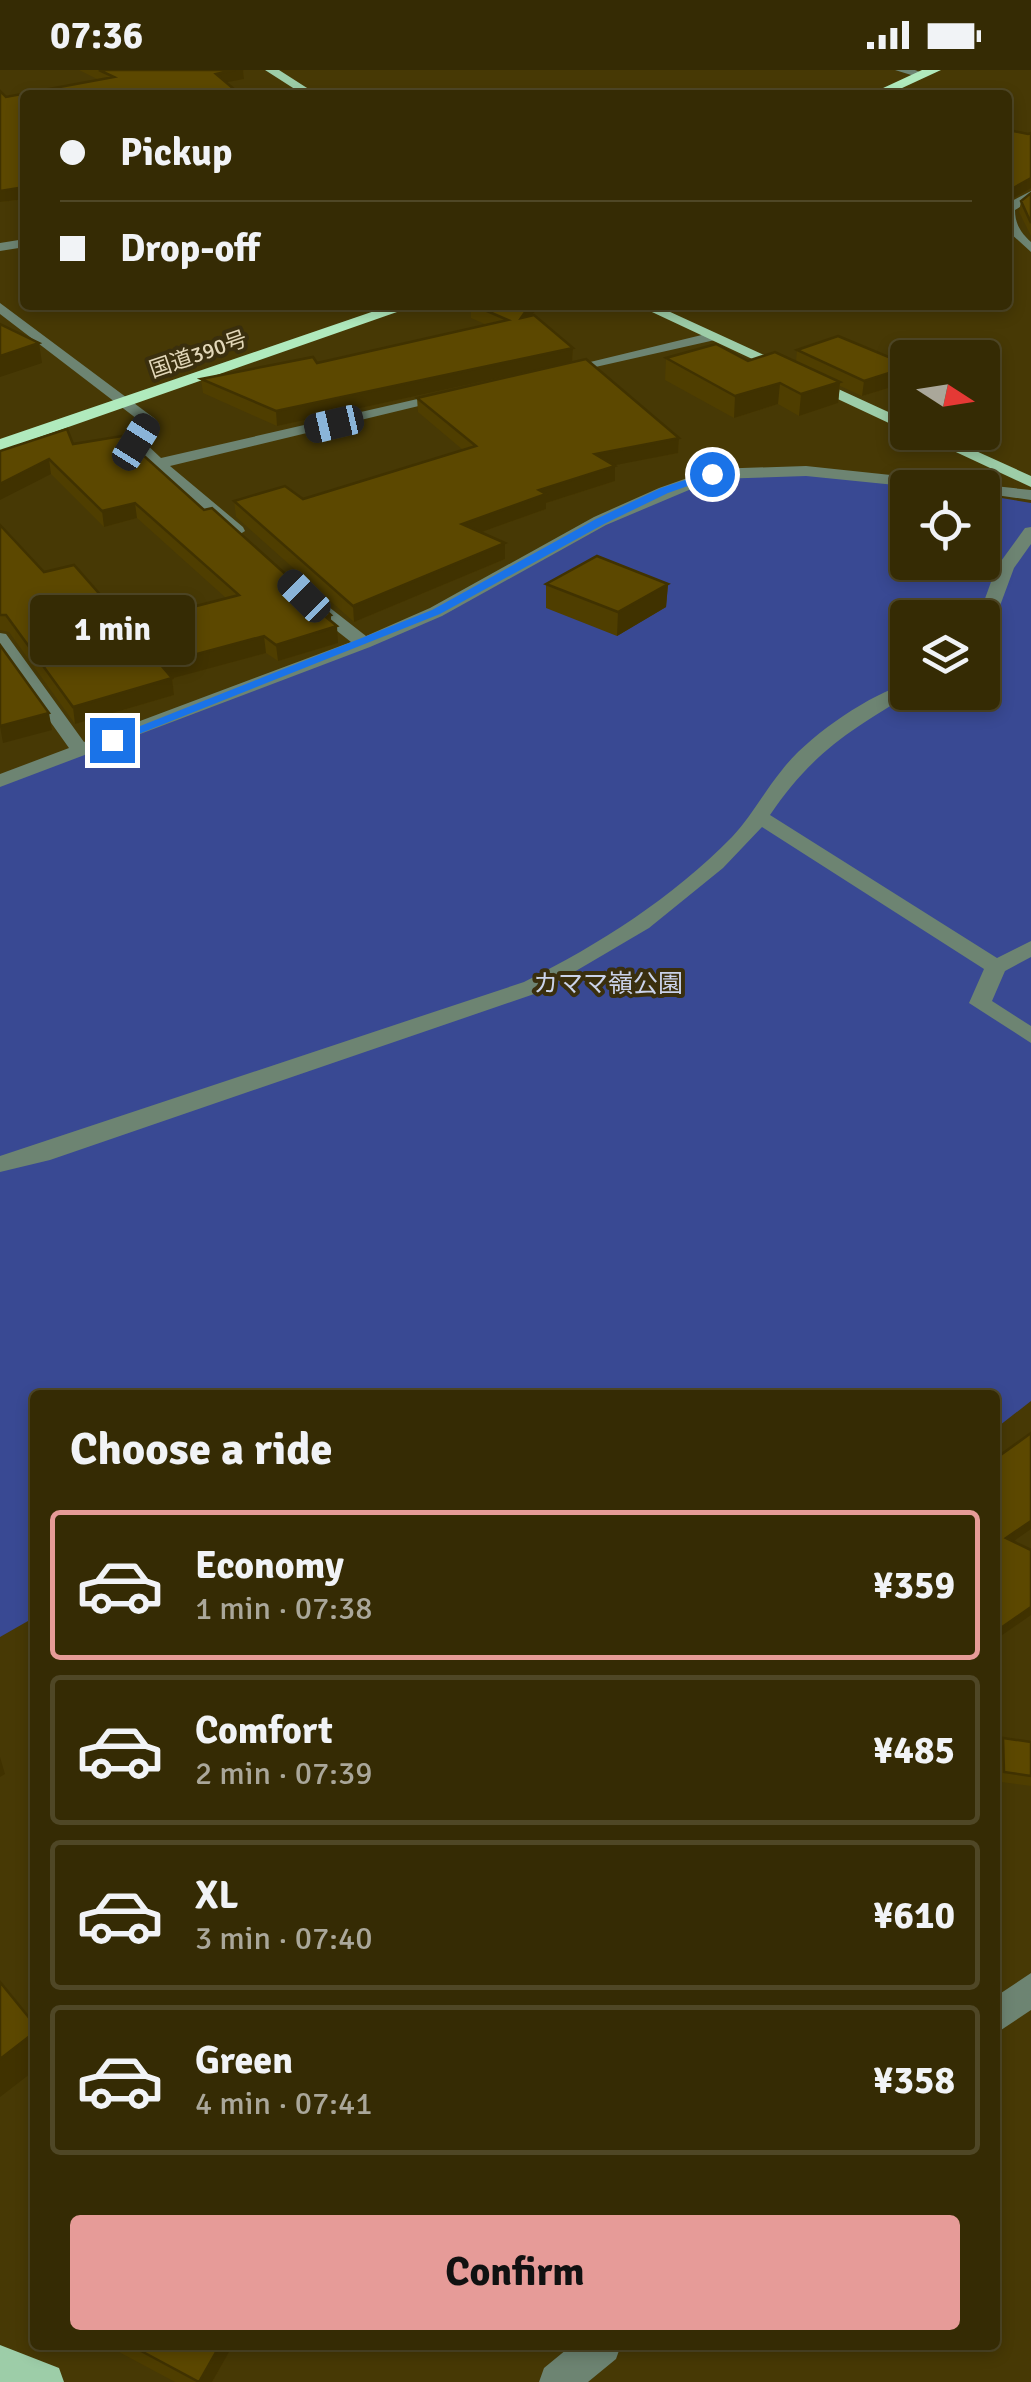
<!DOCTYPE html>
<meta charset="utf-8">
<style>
body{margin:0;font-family:Signika,"Noto Sans JP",sans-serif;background:#3d330e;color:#f1f3f6;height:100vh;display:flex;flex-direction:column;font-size:38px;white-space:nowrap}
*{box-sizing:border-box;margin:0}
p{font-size:32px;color:#aaa79a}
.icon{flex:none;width:55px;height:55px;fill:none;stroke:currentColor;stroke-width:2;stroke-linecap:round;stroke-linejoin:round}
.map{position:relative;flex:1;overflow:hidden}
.drawer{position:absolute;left:30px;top:1320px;width:970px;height:960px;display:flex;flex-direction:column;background:#352b04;border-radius:10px;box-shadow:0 5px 15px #0003,0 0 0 2px #4f4726}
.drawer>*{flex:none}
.top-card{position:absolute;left:20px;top:20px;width:992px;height:220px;border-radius:10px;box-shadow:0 5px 15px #0003,0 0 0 2px #4f4726;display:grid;align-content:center;height:220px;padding:0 40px;background:#352b04}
.needle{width:65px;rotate:102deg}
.fabs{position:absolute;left:890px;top:270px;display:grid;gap:20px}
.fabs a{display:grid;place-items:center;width:110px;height:110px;border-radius:10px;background:#352b04;box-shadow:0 5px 15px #0003,0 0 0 2px #4f4726;font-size:50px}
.end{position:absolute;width:45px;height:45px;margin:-22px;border:12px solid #1a73e8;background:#fff;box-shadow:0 0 0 5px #fff}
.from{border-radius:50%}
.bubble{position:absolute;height:70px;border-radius:10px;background:#352b04;box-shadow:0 5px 15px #0003,0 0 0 2px #4f4726;font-size:32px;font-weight:700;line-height:70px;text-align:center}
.car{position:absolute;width:30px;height:60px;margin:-30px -15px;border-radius:12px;box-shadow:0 0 8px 2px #0007;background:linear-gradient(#222 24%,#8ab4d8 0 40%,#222 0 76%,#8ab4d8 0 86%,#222 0)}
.top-card b{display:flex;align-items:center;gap:35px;height:95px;font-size:38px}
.top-card b+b{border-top:2px solid #4f4726}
.top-card i{width:25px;height:25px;background:#f1f3f6}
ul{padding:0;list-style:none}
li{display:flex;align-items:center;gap:30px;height:150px;margin:0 20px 15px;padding:0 20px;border:5px solid #4f4726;border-radius:10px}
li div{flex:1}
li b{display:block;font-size:38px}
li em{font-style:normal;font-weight:700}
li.current{border-color:#e69b98}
li>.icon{width:90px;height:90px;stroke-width:1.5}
h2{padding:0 40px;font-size:45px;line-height:120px}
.button{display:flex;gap:20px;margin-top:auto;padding:20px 40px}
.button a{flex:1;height:115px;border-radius:10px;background:#e69b98;color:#111;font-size:40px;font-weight:700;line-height:115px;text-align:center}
.status{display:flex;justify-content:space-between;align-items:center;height:70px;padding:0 50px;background:#352b04;direction:ltr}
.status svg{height:28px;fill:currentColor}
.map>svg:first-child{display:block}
.green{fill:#394993;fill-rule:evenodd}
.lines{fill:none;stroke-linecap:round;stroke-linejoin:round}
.minor{fill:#6d8472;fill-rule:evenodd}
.major{fill:#9dcda8;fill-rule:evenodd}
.highway{fill:#b0eabd;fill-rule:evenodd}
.wall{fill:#4f3e00}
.shaded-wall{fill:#403200}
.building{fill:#5c4800;stroke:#403200;stroke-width:2.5}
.route{fill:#1a73e8}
.labels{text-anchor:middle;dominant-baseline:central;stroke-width:8;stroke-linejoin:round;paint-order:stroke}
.far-street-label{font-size:22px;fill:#e2d7b9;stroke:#3a2f0e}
.park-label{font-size:25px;fill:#cbd3ea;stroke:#3a2f0e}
</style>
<div class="status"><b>07:36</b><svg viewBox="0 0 49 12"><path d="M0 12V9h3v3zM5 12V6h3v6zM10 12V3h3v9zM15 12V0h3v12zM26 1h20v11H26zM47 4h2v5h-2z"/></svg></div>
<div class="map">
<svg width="1031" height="2312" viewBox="0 0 1031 2312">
<rect width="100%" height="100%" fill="#473905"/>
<!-- green -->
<path class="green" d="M 817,401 L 930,417 L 908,418 L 908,492 L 982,492 L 983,425 L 1031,433 L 1031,1331 L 995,1359 L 995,1325 L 35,1325 L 35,1547 L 0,1567 L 0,705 L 364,573 L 570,468 L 713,404 ZM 908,548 L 982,548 L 982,622 L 908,622 Z"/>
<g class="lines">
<!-- minor -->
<path class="minor" d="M 895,0 L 915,0 L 927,5 L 921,8 Z
M 1031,121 L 1031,130 L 1015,140 C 1015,154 1021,163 1031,172 L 1031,182 L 1008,161 L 1008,133 Z
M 25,169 L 25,177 L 0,181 L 0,173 Z
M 0,233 L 154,348 L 157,351 L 144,372 L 161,388 L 448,322 L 456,327 L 170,396 L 243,457 L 245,461 L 237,466 L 135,382 L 128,372 L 141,352 L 0,244 Z
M 710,263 L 717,267 L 715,270 L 560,305 L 553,301 Z
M 806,396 L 1031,420 L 1031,430 L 982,423 L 982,418 L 925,418 L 806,406 L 715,409 L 606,455 L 442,546 L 370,577 L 0,717 L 0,704 L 69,678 L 0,581 L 0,563 L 6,564 L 84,672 L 351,572 L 299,531 L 299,523 L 311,523 L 366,566 L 430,538 L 594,447 L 659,418 L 713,399 Z
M 1031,457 L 1031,474 L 1014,498 L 991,560 L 982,565 L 982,548 L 978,548 L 996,498 L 1025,458 Z
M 908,613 L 908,622 L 914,622 C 851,659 811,684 770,745 L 997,888 L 1031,871 L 1031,887 L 1005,901 L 992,931 L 1031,956 L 1031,973 L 969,933 L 984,899 L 762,757 L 723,798 L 649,858 L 540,922 L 50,1090 L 0,1102 L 0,1086 L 524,912 C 600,874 672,828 732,767 C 751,747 764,722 782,700 C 807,667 868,625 908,613 Z
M 1031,1903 L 1031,1940 L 995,1964 L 995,1927 Z
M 572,2275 L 621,2275 L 616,2289 L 588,2312 L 539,2312 L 544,2298 Z"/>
<!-- major -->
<path class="major" d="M 265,0 L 279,0 L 318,25 L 304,25 Z
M 637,235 L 655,235 L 908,351 L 908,362 Z
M 913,362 L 934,362 L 1031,406 L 1031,417 Z
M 0,2275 L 59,2298 L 64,2312 L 0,2312 Z"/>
<!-- highway -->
<path class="highway" d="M 922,0 L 941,0 L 887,25 L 868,25 Z
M 392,235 L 417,235 L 0,381 L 0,369 Z"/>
</g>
<!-- wall -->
<path class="wall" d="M 79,0 L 243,0 L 244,9 L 226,12 L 25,25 L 25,129 L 0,132 L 0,21 L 6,27 L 99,10 Z
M 1031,123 L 1031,166 L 1019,142 L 1021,131 Z
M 471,235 L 539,235 L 532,246 L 573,278 L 572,292 L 277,356 L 203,323 L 201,309 L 317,293 L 487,255 L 471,248 Z
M 797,280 L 908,295 L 908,312 L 862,326 L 840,316 L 838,333 L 799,346 L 778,334 L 734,348 L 665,310 L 666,288 L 796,291 Z
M 417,328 L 679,368 L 678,383 L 614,395 L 615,411 L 546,433 L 546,439 L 481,462 L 505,489 L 354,552 L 236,447 L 234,431 L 303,429 L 463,380 L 418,342 Z
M 73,374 L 204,440 L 331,551 L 338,573 L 278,591 L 266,583 L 172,608 L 174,625 L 75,654 L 9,562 L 0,560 L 0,455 L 44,502 L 126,554 L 226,528 L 137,448 L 104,457 L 51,404 L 0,381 Z
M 546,514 L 668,514 L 666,537 L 617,566 L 546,538 Z
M 1003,1668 L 1031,1672 L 1031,1716 L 1001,1712 L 1001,1678 Z
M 106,2275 L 233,2275 L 212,2312 L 175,2312 Z"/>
<!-- shaded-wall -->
<path class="shaded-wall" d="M 235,0 L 243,0 L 244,9 L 217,14 L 216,4 Z
M 1031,108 L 1031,118 L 1008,131 L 1008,121 Z
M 25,117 L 25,129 L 0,132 L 0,121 Z
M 530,235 L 539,235 L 521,262 L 521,248 Z
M 39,273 L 42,293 L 0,307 L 0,286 Z
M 573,278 L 572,292 L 277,356 L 276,341 Z
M 908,297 L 908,312 L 862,326 L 864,311 Z
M 840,312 L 838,333 L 799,346 L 801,324 Z
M 780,313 L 778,334 L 734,348 L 735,326 Z
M 679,368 L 678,383 L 595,399 L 595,384 Z
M 49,389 L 51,404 L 0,430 L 0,414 Z
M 615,396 L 615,411 L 546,433 L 546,439 L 462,469 L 462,454 L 539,420 Z
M 135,433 L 137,448 L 104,457 L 102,441 Z
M 505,473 L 505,489 L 354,552 L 353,536 Z
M 668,514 L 666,537 L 617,566 L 618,542 Z
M 331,545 L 331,558 L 337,556 L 338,573 L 278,591 L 276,575 Z
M 264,566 L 266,583 L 162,611 L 160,594 Z
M 172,608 L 174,625 L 75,654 L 73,637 Z
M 49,643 L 52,660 L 3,673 L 0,656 Z
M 1031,1451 L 1031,1459 L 1004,1478 L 1006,1468 Z
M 1031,1537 L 1031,1545 L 995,1570 L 995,1562 Z
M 0,1687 L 5,1704 L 0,1707 Z
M 35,1962 L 35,2000 L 0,2027 L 0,1989 Z
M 220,2275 L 233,2275 L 212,2312 L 199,2312 Z"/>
<!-- building -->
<path class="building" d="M 99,0 L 235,0 L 216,4 L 241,25 L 25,25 L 25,117 L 0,121 L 0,21 L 6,27 L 114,7 Z
M 1008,60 L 1028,64 L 1031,63 L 1031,108 L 1008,121 Z
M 1031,123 L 1031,153 L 1021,131 Z
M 473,235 L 530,235 L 521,248 L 534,245 L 573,278 L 276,341 L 201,309 L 313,287 L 317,293 L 508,250 Z
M 0,254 L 39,273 L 0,286 Z
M 838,266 L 908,295 L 908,297 L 864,311 L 797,280 Z
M 716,274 L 748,291 L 775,282 L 840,312 L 801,324 L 780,313 L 735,326 L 666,288 Z
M 586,289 L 679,368 L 595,384 L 615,396 L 539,420 L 546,424 L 462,454 L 505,473 L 353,536 L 234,431 L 285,416 L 303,429 L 476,376 L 417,328 Z
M 67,359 L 73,374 L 122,366 L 204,440 L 212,438 L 331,545 L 326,547 L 337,556 L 276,575 L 264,566 L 160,594 L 172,608 L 73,637 L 6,545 L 0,545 L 0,455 L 44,502 L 74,495 L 126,554 L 239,525 L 135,433 L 102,441 L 49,389 L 0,414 L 0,381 Z
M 597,486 L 668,514 L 618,542 L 546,514 Z
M 0,575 L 49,643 L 0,656 Z
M 1031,1363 L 1031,1451 L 1006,1468 L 1031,1480 L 1031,1537 L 995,1562 L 995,1389 Z
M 1003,1668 L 1031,1672 L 1031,1706 L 1004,1702 Z
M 0,1912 L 35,1955 L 35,1962 L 0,1989 Z
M 130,2275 L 220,2275 L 199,2312 Z"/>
<!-- route -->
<path class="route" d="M 712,401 L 716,406 L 668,423 L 604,454 L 440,544 L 116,673 L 105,670 L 432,540 L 596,449 L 661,418 Z"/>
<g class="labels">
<!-- far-street labels -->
<g class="far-street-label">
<text transform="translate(198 284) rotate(-19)">国道390号</text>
</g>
<!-- park labels -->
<g class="park-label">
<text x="608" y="913">カママ嶺公園</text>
</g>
</g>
</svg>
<div class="fabs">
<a><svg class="needle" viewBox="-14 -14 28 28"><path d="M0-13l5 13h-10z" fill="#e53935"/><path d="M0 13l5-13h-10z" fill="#aaa79a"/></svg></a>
<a><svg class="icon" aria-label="locate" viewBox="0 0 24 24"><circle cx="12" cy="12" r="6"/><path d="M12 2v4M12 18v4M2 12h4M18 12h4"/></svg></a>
<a><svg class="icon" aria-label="layers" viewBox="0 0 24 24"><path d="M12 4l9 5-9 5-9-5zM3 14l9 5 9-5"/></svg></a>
</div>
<i class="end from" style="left:712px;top:404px"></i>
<i class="end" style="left:112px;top:670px"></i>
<div class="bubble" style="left:30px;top:525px;width:165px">1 min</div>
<i class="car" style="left:334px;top:354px;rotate:257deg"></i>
<i class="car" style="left:136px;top:372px;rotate:32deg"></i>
<i class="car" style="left:304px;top:526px;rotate:315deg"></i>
<div class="top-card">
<b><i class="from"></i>Pickup</b>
<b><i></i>Drop-off</b>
</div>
<section class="drawer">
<h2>Choose a ride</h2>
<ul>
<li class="current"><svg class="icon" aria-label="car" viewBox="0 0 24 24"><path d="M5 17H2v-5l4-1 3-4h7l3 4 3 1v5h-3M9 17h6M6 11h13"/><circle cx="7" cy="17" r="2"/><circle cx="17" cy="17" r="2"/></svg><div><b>Economy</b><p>1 min · 07:38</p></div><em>¥359</em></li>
<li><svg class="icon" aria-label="car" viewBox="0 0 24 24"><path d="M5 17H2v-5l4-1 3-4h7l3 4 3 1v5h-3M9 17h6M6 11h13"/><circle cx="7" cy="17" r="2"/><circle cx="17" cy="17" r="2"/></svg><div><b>Comfort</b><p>2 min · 07:39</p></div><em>¥485</em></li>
<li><svg class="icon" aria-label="car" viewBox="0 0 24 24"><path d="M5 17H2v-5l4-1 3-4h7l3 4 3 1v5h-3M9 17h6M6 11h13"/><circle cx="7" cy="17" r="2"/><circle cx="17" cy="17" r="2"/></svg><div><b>XL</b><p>3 min · 07:40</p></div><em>¥610</em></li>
<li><svg class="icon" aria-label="car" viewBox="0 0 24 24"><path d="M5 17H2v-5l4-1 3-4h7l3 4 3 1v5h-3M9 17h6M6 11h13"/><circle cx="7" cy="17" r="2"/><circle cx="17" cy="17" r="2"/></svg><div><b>Green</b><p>4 min · 07:41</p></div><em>¥358</em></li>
</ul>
<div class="button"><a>Confirm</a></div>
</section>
</div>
